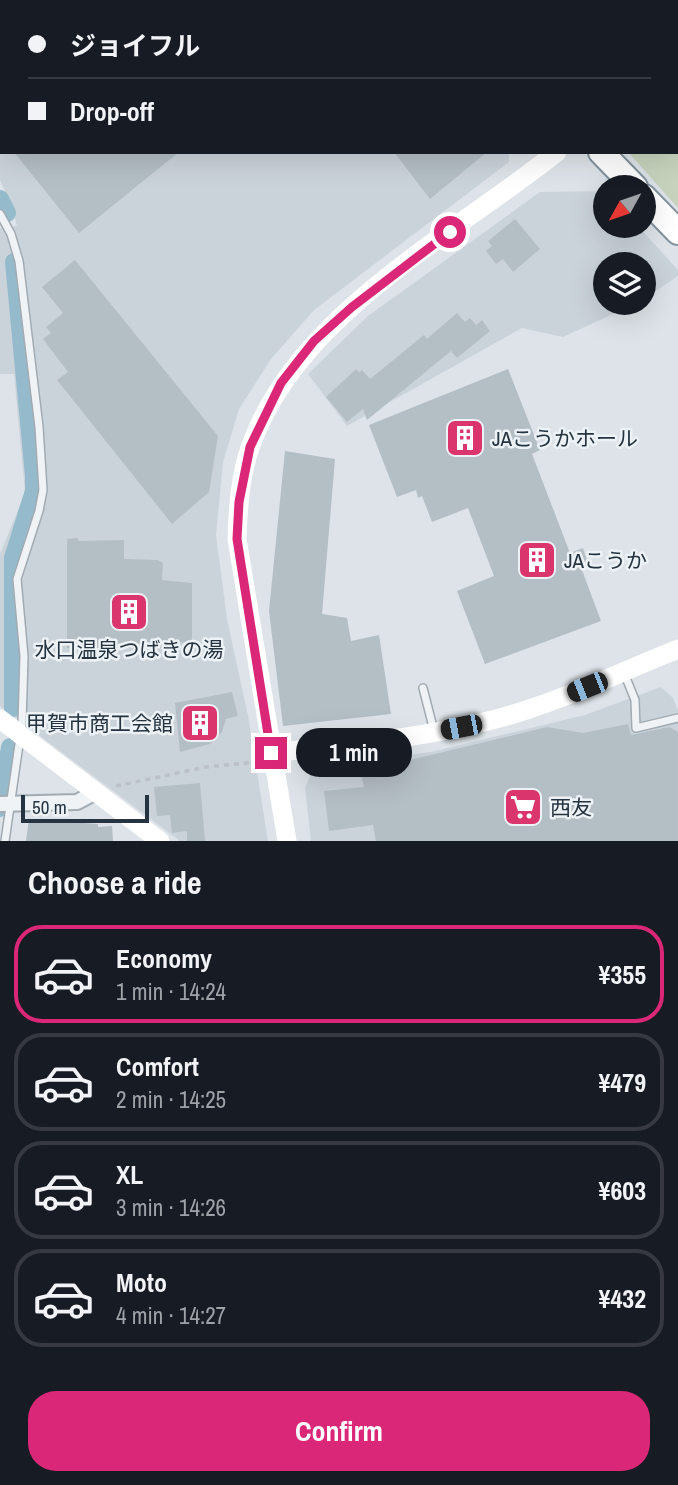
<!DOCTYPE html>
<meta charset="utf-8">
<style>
body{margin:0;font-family:"Archivo Narrow","Noto Sans JP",sans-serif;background:#20242c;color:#f1f3f6;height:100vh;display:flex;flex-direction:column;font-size:26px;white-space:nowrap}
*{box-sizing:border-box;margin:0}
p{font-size:23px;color:#9ea1a6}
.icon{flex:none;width:38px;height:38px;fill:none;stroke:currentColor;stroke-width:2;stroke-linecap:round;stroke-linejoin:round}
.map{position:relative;height:841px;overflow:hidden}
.drawer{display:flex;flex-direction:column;background:#171b24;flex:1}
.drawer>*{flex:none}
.banner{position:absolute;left:0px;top:0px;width:679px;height:154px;box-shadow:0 7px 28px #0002;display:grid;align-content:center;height:154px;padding:0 28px;background:#171b24}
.needle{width:46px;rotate:230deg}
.controls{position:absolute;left:593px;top:175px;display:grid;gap:14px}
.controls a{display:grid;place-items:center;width:63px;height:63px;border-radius:50%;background:#171b24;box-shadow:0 7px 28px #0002;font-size:35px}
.scale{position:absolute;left:21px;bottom:18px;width:128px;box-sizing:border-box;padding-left:7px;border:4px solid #253440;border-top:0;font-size:19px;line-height:24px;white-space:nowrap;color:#253440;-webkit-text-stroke:5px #ecf2f6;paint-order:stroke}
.end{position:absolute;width:32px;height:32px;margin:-16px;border:9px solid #db2777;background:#fff;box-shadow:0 0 0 4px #fff}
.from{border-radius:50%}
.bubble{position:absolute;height:49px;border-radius:24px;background:#171b24;box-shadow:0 7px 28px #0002;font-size:23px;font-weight:800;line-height:49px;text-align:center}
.car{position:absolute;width:21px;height:42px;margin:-21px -10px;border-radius:9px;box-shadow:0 0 5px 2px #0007;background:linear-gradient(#222 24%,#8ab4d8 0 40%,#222 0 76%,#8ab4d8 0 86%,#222 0)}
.banner b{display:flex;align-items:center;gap:24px;height:66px;font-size:26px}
.banner b+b{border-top:2px solid #363941}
.banner i{width:18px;height:18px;background:#f1f3f6}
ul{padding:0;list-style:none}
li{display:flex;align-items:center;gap:21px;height:98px;margin:0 14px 10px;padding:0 14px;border:4px solid #363941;border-radius:28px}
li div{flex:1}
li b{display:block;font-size:26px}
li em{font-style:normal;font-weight:800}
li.on{border-color:#db2777}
li>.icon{width:63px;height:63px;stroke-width:1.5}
h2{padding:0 28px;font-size:32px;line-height:84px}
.cta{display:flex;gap:14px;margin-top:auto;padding:14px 28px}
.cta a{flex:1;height:80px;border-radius:28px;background:#db2777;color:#fff;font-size:28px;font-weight:800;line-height:80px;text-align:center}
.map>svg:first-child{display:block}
.built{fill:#cbd3da}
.green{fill:#c7d3bd}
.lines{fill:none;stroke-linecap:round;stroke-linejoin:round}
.canal{stroke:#94bacc;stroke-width:18}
.building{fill:#b4bec5}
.lane-casing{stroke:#a2abb2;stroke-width:10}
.street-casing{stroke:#a2abb2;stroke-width:18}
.highway-casing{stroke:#8394a0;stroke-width:28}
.path{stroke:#bbc1c7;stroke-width:3.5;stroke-dasharray:5 5;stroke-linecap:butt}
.lane{stroke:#f0f3f6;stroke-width:7}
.street{stroke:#f0f3f6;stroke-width:14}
.secondary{stroke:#fff;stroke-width:19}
.highway{stroke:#fff;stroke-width:24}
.route{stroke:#db2777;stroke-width:9}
.labels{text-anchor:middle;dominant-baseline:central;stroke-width:5;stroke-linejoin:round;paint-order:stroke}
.poi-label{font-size:21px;fill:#253440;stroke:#ecf2f6;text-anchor:start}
</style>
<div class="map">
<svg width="678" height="841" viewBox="0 0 678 841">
<rect width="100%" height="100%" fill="#dde3e8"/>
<!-- built -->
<path class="built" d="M 0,0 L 395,2 L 2,2 L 2,152 L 509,152 L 509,162 L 314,310 L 271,359 L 239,409 L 223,462 L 216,535 L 227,619 L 248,716 L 268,841 L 180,841 L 0,706 L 0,554 L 25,493 L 14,374 L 0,374 L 0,228 L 17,226 L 12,206 L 0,180 Z
M 605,191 L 606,226 L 638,226 L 678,270 L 678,276 L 644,299 L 644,264 L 606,264 L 606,303 L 637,303 L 563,337 L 522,328 L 347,426 L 308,374 L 368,316 L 540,192 Z
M 661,687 L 673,698 L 678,710 L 678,841 L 311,841 L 305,788 L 312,771 L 328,765 L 431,752 L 585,715 Z"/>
<!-- green -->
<path class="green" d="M 469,0 L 678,0 L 678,208 L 628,152 L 677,152 L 677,2 Z"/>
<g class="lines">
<!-- canal -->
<path class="canal" d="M 0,199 L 7,213
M 13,708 L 13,558 L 34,491 L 34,476 L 14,262
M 0,808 L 10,747"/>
</g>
<!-- building -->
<path class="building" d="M 14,152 L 179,152 L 79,233 Z
M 394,152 L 487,152 L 430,199 Z
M 515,219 L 540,249 L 513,272 L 503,259 L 496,264 L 486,251 L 492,246 L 488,241 Z
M 75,260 L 218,436 L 209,492 L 172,524 L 57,380 L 68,372 L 43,339 L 51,333 L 46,327 L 63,313 L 42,287 Z
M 457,313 L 465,322 L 470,318 L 476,325 L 482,320 L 490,331 L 457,358 L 451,351 L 367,420 L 363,409 L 347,422 L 326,397 L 356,369 L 359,372 L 362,370 L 370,379 L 424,335 L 427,339 Z
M 508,369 L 540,450 L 532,454 L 570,553 L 583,548 L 589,567 L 582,570 L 601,621 L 485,664 L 457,591 L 494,576 L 468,508 L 432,522 L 422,496 L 418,498 L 416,490 L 397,497 L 369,425 Z
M 285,451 L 335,459 L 322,614 L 347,618 L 351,641 L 379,635 L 391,714 L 283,726 L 269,611 Z
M 77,538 L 79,541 L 124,540 L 124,559 L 158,560 L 163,563 L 162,580 L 192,583 L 192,643 L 177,642 L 177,648 L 67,648 L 67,539 Z
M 232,692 L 238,716 L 226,719 L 222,732 L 210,744 L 180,752 L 175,703 Z
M 628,724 L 631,735 L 669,727 L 678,732 L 678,841 L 376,841 L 373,825 L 329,831 L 324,791 L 364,787 L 360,772 L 547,727 L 583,733 Z
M 200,783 L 205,841 L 187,841 L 187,831 L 172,833 L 170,815 L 157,816 L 154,787 Z
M 29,819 L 98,824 L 98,827 L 112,826 L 113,841 L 26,841 Z"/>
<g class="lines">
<defs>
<path id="lane" d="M 0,214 L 11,234 L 19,261 L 39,427 L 43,490 L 39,511 L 17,579 L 24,656 L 22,724 L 5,841
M 624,673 L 635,700 L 636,728 L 678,718
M 423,688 L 434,731"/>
<path id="street" d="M 0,804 L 77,802 L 96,792"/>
<path id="highway" d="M 440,0 L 442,2
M 601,152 L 635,187
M 644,197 L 678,232"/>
</defs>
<!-- lane casing -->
<use href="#lane" class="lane-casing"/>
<!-- street casing -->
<use href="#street" class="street-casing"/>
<!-- highway casing -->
<use href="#highway" class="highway-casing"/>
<!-- path -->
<path class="path" d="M 116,786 L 206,767 L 256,762"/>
<!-- lane -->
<use href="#lane" class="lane"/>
<!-- street -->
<use href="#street" class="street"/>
<!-- secondary -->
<path class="secondary" d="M 0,719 L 160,841
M 271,753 C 343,745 417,739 488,721 C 554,705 615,674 678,649
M 287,841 L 237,539 C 238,508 240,475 251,445 C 298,314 452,236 557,152"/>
<!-- highway -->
<use href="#highway" class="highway"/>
</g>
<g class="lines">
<!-- route -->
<path class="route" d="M 271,753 L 237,539 L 239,502 L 250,447 L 281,383 L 314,341 L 352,307 L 450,232"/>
</g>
<!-- icons -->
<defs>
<symbol id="building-square" viewBox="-11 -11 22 22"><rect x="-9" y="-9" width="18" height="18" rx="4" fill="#da356d" stroke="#ecf2f6"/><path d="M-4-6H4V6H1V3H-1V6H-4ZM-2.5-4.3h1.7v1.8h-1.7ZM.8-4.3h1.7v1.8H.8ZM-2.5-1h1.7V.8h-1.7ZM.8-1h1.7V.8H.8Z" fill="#fff"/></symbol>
<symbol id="supermarket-square" viewBox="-11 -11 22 22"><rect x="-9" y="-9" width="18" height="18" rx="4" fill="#da356d" stroke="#ecf2f6"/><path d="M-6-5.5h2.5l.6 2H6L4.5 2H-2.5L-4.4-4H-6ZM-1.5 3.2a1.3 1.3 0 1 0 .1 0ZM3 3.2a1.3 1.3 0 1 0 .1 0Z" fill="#fff"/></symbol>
</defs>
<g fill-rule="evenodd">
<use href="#building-square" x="443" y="416" width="44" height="44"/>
<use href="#building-square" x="515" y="538" width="44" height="44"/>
<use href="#building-square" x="107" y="590" width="44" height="44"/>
<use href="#building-square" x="178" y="701" width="44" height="44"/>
<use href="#supermarket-square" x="501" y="785" width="44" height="44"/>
</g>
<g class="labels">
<!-- poi labels -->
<g class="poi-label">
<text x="492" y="438">JAこうかホール</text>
<text x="564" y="560">JAこうか</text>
<text x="129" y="649" text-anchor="middle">水口温泉つばきの湯</text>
<text x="173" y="723" text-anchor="end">甲賀市商工会館</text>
<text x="550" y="807">西友</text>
</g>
</g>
</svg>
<div class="controls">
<a><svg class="needle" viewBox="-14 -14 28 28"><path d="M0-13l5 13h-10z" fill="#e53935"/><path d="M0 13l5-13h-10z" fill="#9ea1a6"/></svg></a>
<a><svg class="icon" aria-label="layers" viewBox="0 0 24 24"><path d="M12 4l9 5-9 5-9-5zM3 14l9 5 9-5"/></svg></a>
</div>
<div class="scale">50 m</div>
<i class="end from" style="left:450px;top:232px"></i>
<i class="end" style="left:271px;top:753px"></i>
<div class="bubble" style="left:296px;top:728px;width:116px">1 min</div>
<i class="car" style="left:587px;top:687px;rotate:248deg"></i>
<i class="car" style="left:461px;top:727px;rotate:259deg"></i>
<div class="banner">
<b><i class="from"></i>ジョイフル</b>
<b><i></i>Drop-off</b>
</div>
</div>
<section class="drawer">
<h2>Choose a ride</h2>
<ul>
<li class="on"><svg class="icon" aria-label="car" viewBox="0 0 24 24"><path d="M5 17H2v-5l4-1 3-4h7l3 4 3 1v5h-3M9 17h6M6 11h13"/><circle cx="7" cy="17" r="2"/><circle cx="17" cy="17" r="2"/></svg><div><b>Economy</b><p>1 min · 14:24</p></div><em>¥355</em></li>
<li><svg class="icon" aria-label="car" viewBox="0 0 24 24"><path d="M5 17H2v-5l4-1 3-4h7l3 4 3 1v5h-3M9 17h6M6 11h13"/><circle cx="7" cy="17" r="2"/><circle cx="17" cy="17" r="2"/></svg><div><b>Comfort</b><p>2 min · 14:25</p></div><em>¥479</em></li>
<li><svg class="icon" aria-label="car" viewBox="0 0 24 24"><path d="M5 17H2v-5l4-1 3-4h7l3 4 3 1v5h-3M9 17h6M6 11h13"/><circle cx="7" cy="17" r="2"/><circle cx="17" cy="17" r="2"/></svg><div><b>XL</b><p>3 min · 14:26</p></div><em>¥603</em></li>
<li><svg class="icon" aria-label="car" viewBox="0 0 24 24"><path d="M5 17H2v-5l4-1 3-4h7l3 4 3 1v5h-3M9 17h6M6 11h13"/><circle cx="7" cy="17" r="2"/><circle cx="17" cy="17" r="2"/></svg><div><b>Moto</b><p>4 min · 14:27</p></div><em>¥432</em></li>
</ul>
<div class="cta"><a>Confirm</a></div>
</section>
